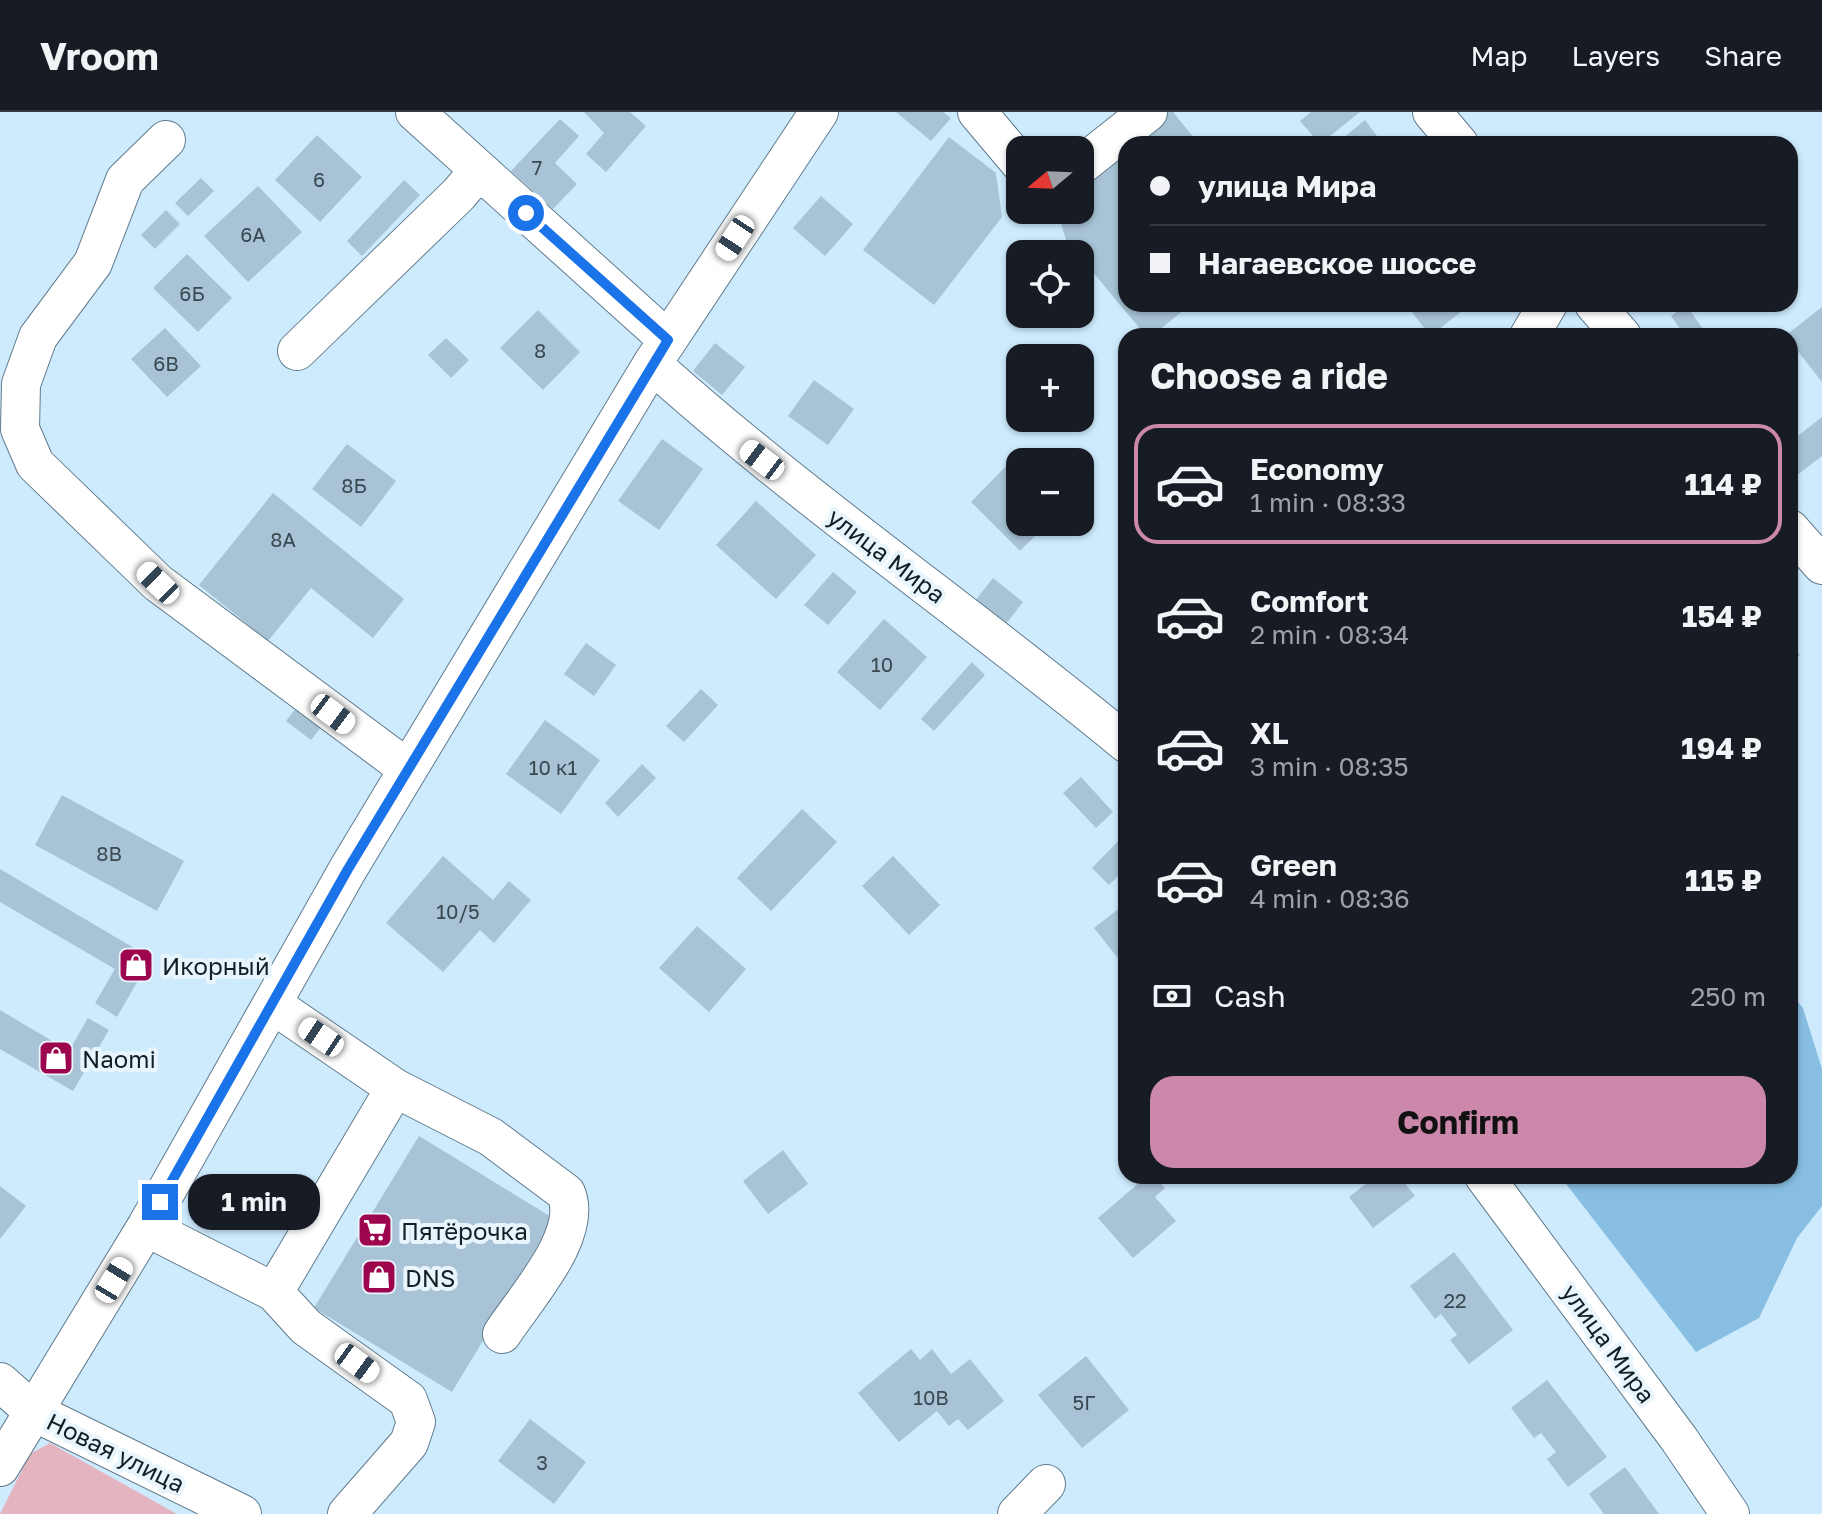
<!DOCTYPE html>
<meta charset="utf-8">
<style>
body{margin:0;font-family:"Golos Text",sans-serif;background:#242831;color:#f1f3f6;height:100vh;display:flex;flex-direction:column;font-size:30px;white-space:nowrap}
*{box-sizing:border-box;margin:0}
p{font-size:26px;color:#9ea1a6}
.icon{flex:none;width:44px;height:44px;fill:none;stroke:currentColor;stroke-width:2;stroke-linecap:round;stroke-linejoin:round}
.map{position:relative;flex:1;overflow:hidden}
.side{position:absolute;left:1118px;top:216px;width:680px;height:856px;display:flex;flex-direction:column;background:#171b24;border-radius:24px;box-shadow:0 2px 6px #0004}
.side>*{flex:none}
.hud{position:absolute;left:1118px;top:24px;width:680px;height:176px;border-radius:24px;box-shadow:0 2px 6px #0004;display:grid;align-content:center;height:176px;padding:0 32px;background:#171b24}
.needle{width:52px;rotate:251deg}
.tools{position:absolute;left:1006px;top:24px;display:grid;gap:16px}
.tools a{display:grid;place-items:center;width:88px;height:88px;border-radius:16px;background:#171b24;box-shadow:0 2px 6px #0004;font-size:40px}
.end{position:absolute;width:36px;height:36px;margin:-18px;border:10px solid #1a73e8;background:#fff;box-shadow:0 0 0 4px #fff}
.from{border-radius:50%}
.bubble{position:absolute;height:56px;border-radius:24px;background:#171b24;box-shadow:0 2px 6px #0004;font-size:26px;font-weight:700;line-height:56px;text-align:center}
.car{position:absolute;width:24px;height:48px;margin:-24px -12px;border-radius:10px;box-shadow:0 0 6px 2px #0007;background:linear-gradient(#fff 24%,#345 0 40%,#fff 0 76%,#345 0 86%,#fff 0)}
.hud b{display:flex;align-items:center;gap:28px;height:76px;font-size:30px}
.hud b+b{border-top:2px solid #363941}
.hud i{width:20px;height:20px;background:#f1f3f6}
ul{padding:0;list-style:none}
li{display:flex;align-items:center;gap:24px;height:120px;margin:0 16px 12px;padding:0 16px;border:4px solid transparent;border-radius:24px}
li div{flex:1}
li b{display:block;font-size:30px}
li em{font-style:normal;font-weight:700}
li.current{border-color:#cb88aa}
li>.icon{width:72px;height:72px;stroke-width:1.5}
h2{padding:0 32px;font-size:36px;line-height:96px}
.pay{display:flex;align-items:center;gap:20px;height:88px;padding:0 32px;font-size:30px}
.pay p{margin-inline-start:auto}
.action{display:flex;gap:16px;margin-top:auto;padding:16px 32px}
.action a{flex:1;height:92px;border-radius:24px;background:#cb88aa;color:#111;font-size:32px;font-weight:700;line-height:92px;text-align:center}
header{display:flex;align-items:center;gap:48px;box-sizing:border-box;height:112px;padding:0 40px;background:#171b24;border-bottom:2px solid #363941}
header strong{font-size:38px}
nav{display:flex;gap:44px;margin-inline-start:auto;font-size:28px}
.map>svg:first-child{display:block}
.green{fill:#e4b4c0}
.water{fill:#87bee1}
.building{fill:#a7c3d5}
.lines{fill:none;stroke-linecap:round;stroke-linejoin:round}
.minor-casing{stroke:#607b8c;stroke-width:40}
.minor{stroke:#fff;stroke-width:38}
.route{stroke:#1a73e8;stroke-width:10}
.labels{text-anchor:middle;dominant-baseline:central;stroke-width:8;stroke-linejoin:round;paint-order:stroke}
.number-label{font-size:20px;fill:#394851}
.street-label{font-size:24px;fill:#141f25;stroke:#e9f5fd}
.poi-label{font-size:24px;fill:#141f25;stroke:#e9f5fd;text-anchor:start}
</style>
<header>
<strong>Vroom</strong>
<nav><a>Map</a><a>Layers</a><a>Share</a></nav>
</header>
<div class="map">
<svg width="1822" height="1402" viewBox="0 0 1822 1402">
<rect width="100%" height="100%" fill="#ceebfe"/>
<!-- green -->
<path class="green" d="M 50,1331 L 177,1402 L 0,1402 L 30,1342 Z"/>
<!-- water -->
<path class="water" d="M 1790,881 L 1803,896 L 1822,957 L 1822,1094 L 1797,1126 L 1759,1206 L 1696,1240 L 1560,1064 L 1790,1064 Z"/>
<!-- building -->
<path class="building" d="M 584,0 L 630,0 L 646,14 L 606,60 L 586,42 L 604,21 Z
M 896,0 L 943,0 L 951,6 L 931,29 Z
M 1168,0 L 1173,0 L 1199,32 L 1129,32 Z
M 1311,0 L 1360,0 L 1320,32 L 1300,9 Z
M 560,7 L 579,24 L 555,51 L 577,72 L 553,97 L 511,59 Z
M 1365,8 L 1383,32 L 1336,32 Z
M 317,23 L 362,65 L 320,110 L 275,68 Z
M 949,25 L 996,61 L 1002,105 L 934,193 L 863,138 Z
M 1126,35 L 1126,192 L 1191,192 L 1152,224 L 1146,224 L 1066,128 L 1057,98 L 1080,98 L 1080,73 Z
M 201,66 L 214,79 L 188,104 L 175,91 Z
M 404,68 L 420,83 L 362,144 L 347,129 Z
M 258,74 L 302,120 L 248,170 L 204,124 Z
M 821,84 L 853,112 L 825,144 L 793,116 Z
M 166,98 L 180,112 L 155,137 L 141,123 Z
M 187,142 L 232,186 L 198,220 L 153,176 Z
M 1406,192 L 1471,192 L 1430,224 Z
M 1686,193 L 1708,224 L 1685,224 L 1671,204 Z
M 1822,195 L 1822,270 L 1790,229 L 1790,224 L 1785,224 Z
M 538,198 L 580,240 L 543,278 L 500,236 Z
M 165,216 L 201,254 L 167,285 L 131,247 Z
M 446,226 L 469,248 L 451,266 L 428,243 Z
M 715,231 L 745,255 L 722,283 L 693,259 Z
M 814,268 L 854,297 L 828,333 L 788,304 Z
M 1822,305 L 1822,344 L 1796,364 L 1790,356 L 1790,330 Z
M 662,327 L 703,357 L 659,418 L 618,389 Z
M 347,332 L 396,369 L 361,415 L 312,377 Z
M 1007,353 L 1020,366 L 1020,410 L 1049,410 L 1020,439 L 971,390 Z
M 273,381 L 404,487 L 373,526 L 311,476 L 268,529 L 199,473 Z
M 756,389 L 816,443 L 776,487 L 716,433 Z
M 833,460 L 857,480 L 828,513 L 804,493 Z
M 993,466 L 1023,490 L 1002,517 L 971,494 Z
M 884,507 L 927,545 L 880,598 L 837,560 Z
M 1790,530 L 1800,543 L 1790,551 Z
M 586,531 L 616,553 L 594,584 L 564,562 Z
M 972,550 L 985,563 L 934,619 L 921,607 Z
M 701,577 L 718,593 L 684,630 L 666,614 Z
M 297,595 L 322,614 L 311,628 L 286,609 Z
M 545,608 L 600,648 L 561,702 L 506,662 Z
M 642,652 L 656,666 L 618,705 L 605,691 Z
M 1081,665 L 1113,700 L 1096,716 L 1063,681 Z
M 62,683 L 184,749 L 157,799 L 35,733 Z
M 802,697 L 837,730 L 771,799 L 737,766 Z
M 1126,721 L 1126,756 L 1109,773 L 1092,756 Z
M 443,744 L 493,788 L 509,769 L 531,788 L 494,831 L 480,818 L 443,860 L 386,811 Z
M 893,744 L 940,793 L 909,823 L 862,774 Z
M 0,757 L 151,846 L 117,905 L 95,891 L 115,857 L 0,790 Z
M 1126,791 L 1126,846 L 1121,850 L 1094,816 Z
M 697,814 L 746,857 L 709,900 L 659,856 Z
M 0,898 L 69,939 L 88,906 L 109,918 L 73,979 L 0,937 Z
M 419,1024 L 556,1108 L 452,1280 L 314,1196 Z
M 783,1038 L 808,1072 L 768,1102 L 743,1069 Z
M 1147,1064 L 1155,1064 L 1165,1076 L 1155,1085 L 1176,1109 L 1133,1146 L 1098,1106 Z
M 1376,1064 L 1399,1064 L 1415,1084 L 1373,1116 L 1349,1085 Z
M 0,1074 L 26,1094 L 0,1127 Z
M 1454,1140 L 1513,1218 L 1469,1252 L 1450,1228 L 1457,1223 L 1441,1202 L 1435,1207 L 1410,1174 Z
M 911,1237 L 920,1248 L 932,1237 L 951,1262 L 970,1247 L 1004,1289 L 968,1318 L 958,1307 L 949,1314 L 937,1299 L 899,1330 L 858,1281 Z
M 1086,1244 L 1129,1298 L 1082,1336 L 1038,1283 Z
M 1547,1268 L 1607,1345 L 1568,1375 L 1547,1347 L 1556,1340 L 1541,1321 L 1534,1326 L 1511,1296 Z
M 530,1307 L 586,1350 L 554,1392 L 498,1349 Z
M 1625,1355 L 1659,1402 L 1604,1402 L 1589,1382 Z"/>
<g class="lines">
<defs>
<path id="minor" d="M 415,0 L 668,228
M 977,0 L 1020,51
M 1432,0 L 1459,32
M 166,28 L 125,68 L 93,151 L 38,225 L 21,272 L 20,317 L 35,352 L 158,471 L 408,657
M 1080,54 L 1148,0
M 1594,192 L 1622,224
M 1529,224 L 1548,192
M 297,239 L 459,82 L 478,59
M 652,252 C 802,387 970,502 1126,631
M 1790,417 L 1822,453
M 272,892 L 395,976 L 491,1025 L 566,1081 C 584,1123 525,1186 502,1222
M 1484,1064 L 1679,1327 L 1730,1402
M 146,1115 L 274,1180 L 395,976
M 274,1180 L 306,1215 L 408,1288 L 416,1310 L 409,1331 L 347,1402
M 0,1270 L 34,1300 L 242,1402
M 0,1355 L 146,1115 L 348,757 L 652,252 L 819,0
M 1017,1402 L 1046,1372"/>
</defs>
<!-- minor casing -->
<use href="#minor" class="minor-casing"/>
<!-- minor -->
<use href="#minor" class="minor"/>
</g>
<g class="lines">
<!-- route -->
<path class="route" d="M 160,1090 L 348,757 L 668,228 L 526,101"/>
</g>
<!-- icons -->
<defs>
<symbol id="shop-square" viewBox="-11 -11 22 22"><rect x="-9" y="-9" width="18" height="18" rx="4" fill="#9d054e" stroke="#e9f5fd"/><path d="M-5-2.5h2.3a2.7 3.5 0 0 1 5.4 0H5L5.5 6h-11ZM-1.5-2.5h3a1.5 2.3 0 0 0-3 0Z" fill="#fff"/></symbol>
<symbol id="supermarket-square" viewBox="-11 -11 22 22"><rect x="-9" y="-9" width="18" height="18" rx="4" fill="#9d054e" stroke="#e9f5fd"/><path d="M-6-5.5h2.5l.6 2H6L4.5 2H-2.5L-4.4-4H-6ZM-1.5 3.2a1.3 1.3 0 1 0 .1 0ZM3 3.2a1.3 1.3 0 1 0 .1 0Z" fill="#fff"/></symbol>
</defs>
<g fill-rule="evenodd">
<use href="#shop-square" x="116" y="833" width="40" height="40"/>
<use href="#shop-square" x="36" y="926" width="40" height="40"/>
<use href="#supermarket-square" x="355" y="1098" width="40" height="40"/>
<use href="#shop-square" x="359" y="1145" width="40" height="40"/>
</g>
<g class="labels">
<!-- number labels -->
<g class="number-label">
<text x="537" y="55">7</text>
<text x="319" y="67">6</text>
<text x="253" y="122">6А</text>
<text x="192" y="181">6Б</text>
<text x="540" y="238">8</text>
<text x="166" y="251">6В</text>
<text x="354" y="373">8Б</text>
<text x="283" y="427">8А</text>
<text x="882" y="552">10</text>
<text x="553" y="655">10 к1</text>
<text x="109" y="741">8В</text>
<text x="458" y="799">10/5</text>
<text x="1455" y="1188">22</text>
<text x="931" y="1285">10В</text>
<text x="1084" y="1290">5Г</text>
<text x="542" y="1350">3</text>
</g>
<!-- street labels -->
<g class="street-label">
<text transform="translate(887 443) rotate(37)">улица Мира</text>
<text transform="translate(1609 1231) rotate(54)">улица Мира</text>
<text transform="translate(116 1340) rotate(26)">Новая улица</text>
</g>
<!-- poi labels -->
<g class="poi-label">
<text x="162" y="853">Икорный</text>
<text x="82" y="946">Naomi</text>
<text x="401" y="1118">Пятёрочка</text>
<text x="405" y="1165">DNS</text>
</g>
</g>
</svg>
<div class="tools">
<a><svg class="needle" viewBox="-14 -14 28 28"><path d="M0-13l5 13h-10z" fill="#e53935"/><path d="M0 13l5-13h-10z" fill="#9ea1a6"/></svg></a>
<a><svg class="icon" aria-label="locate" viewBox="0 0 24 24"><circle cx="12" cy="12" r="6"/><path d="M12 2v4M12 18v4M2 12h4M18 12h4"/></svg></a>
<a>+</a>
<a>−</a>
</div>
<i class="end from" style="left:526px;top:101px"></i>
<i class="end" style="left:160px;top:1090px"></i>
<div class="bubble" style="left:188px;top:1062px;width:132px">1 min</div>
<i class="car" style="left:735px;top:126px;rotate:213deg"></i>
<i class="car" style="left:762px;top:348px;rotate:307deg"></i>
<i class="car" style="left:158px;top:471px;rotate:314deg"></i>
<i class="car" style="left:333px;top:602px;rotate:127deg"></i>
<i class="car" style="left:321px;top:925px;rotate:304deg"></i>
<i class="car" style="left:114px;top:1168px;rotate:31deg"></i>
<i class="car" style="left:357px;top:1251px;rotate:126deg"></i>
<div class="hud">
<b><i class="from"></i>улица Мира</b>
<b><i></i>Нагаевское шоссе</b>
</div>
<section class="side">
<h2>Choose a ride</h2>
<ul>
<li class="current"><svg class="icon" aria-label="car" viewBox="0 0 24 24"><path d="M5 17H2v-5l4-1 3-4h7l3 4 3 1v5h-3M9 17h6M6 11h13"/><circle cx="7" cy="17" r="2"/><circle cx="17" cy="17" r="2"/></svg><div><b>Economy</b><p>1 min · 08:33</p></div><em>114 ₽</em></li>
<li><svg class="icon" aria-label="car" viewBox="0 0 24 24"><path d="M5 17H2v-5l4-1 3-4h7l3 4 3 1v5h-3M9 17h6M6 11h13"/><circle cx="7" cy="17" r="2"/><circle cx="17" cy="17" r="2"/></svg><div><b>Comfort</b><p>2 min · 08:34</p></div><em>154 ₽</em></li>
<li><svg class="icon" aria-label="car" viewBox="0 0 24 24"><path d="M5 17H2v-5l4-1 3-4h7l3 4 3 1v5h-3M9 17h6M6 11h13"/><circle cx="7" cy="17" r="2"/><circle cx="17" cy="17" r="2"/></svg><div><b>XL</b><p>3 min · 08:35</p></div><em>194 ₽</em></li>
<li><svg class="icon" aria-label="car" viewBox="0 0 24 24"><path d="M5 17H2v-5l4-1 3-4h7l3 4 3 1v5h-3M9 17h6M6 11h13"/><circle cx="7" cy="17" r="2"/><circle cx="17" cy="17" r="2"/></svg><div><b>Green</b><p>4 min · 08:36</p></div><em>115 ₽</em></li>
</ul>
<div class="pay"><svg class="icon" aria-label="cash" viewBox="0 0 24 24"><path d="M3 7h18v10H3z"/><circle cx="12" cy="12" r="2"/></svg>Cash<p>250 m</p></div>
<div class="action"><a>Confirm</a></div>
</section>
</div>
